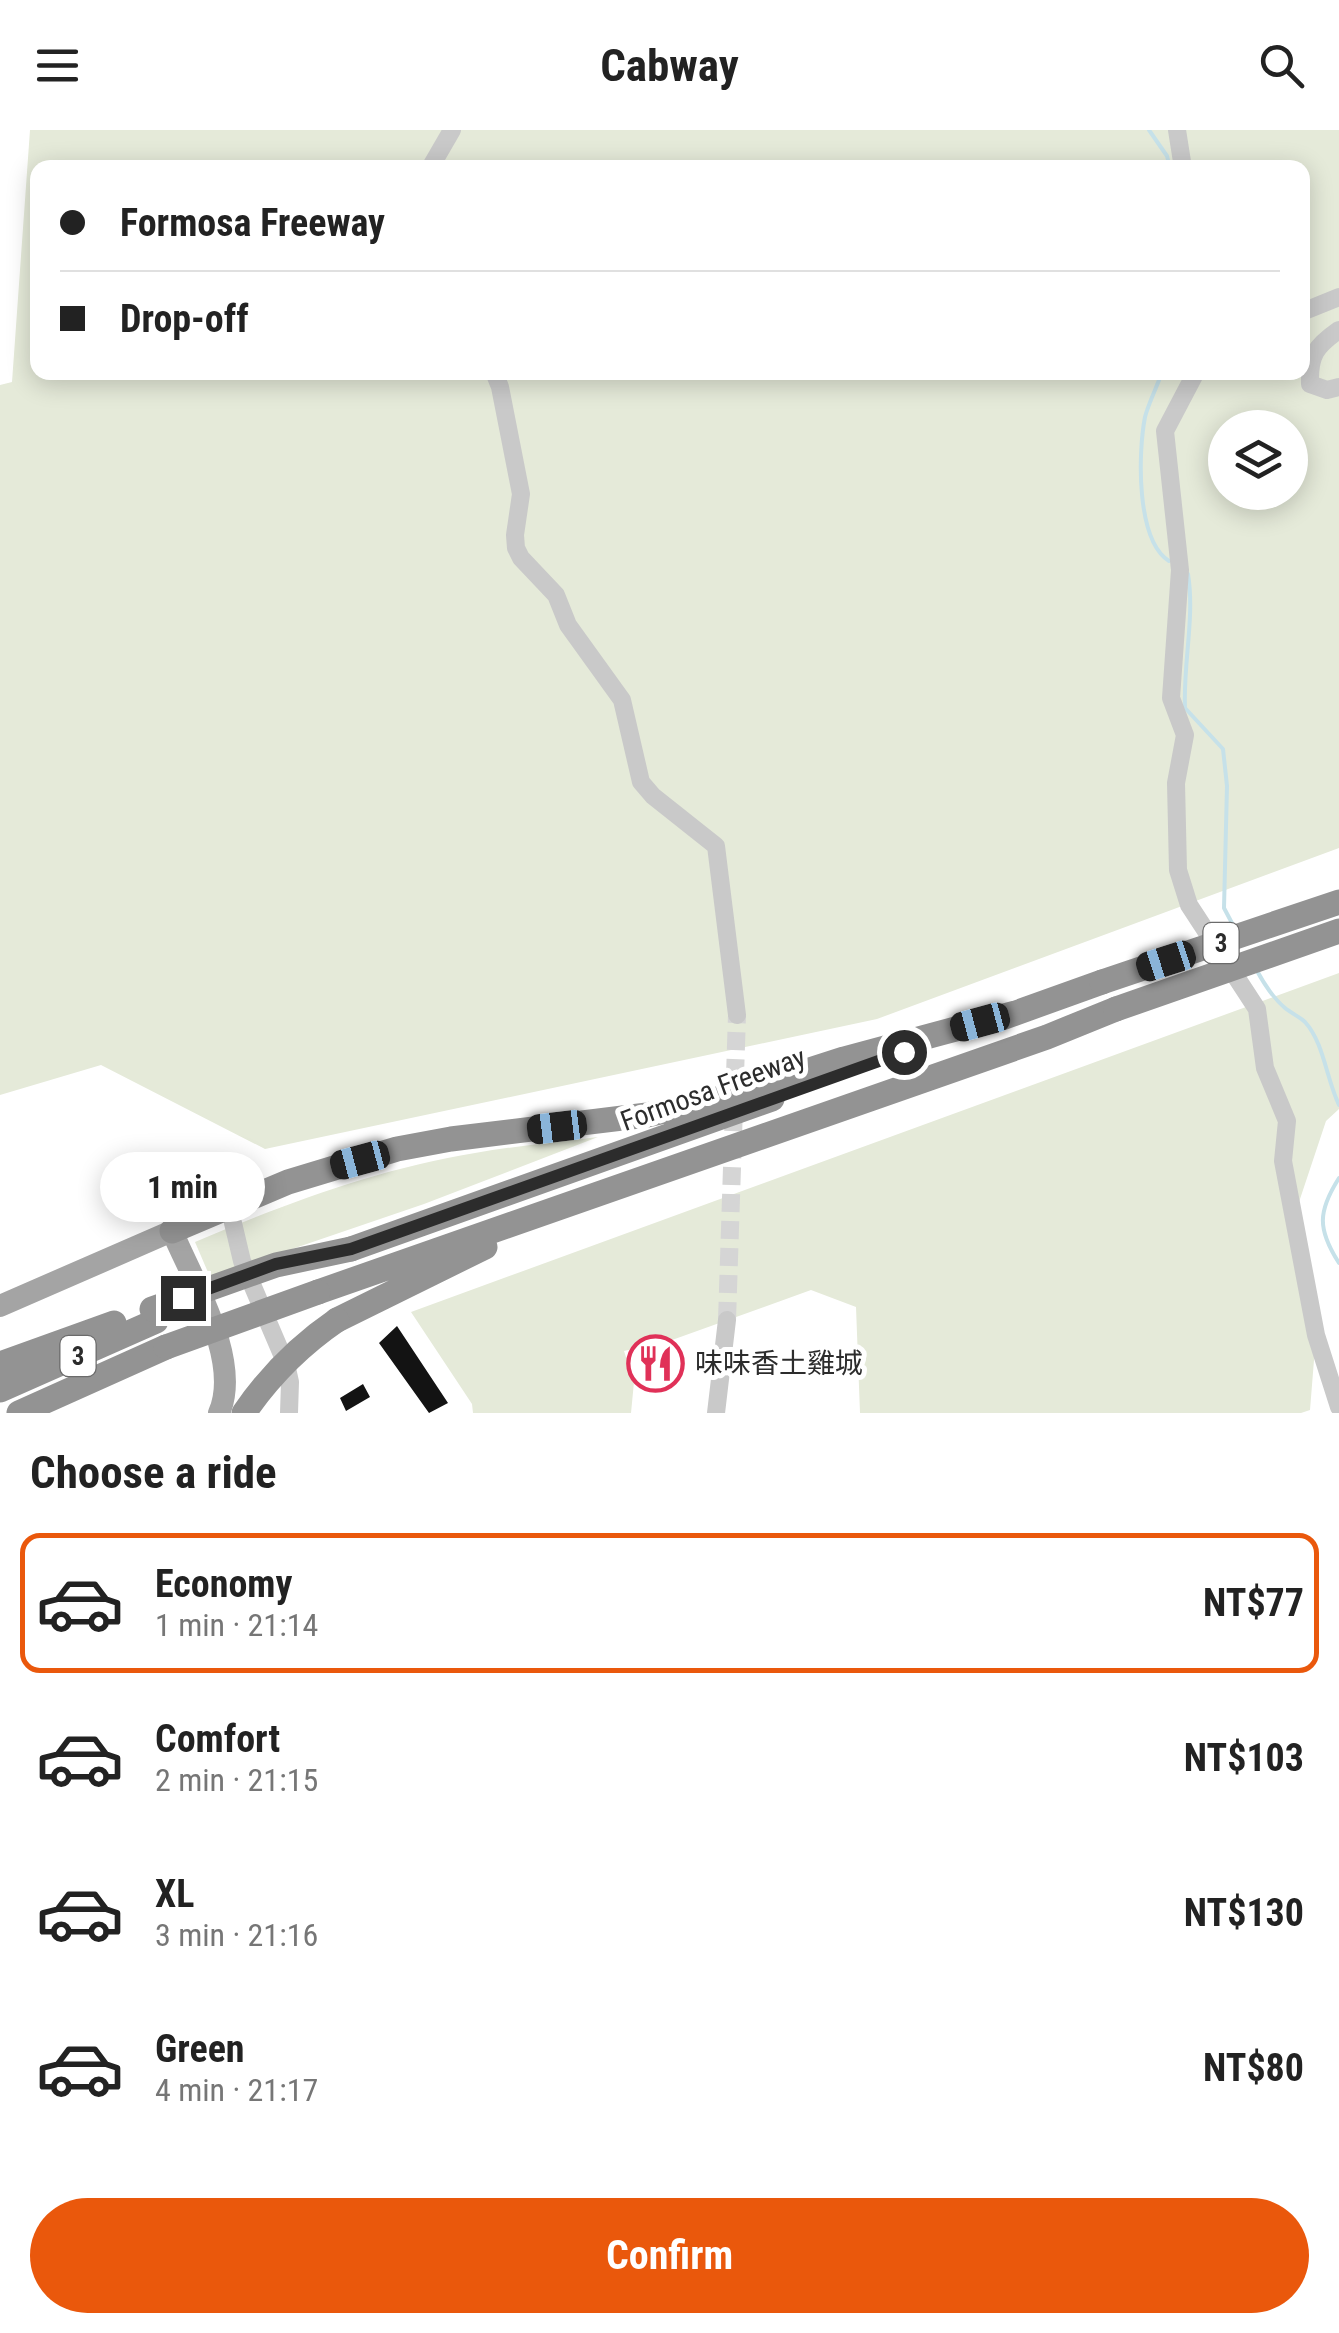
<!DOCTYPE html>
<meta charset="utf-8">
<style>
body{margin:0;font-family:"Roboto Condensed","Noto Sans TC",sans-serif;background:#f6f6f6;color:#222;height:100vh;display:flex;flex-direction:column;font-size:38px;white-space:nowrap}
*{box-sizing:border-box;margin:0}
p{font-size:32px;color:#767676}
.icon{flex:none;width:55px;height:55px;fill:none;stroke:currentColor;stroke-width:2;stroke-linecap:round;stroke-linejoin:round}
.map{position:relative;height:1283px;overflow:hidden}
.details{display:flex;flex-direction:column;background:#fff;flex:1}
.details>*{flex:none}
.top-card{position:absolute;left:30px;top:30px;width:1280px;height:220px;border-radius:20px;box-shadow:0 5px 25px #0003;display:grid;align-content:center;height:220px;padding:0 30px;background:#fff}
.fabs{position:absolute;left:1208px;top:280px;display:grid;gap:20px}
.fabs a{display:grid;place-items:center;width:100px;height:100px;border-radius:50%;background:#fff;box-shadow:0 5px 25px #0003;font-size:50px}
.end{position:absolute;width:45px;height:45px;margin:-22px;border:12px solid #2c2c2c;background:#fff;box-shadow:0 0 0 5px #fff}
.from{border-radius:50%}
.bubble{position:absolute;height:70px;border-radius:35px;background:#fff;box-shadow:0 5px 25px #0003;font-size:32px;font-weight:700;line-height:70px;text-align:center}
.car{position:absolute;width:30px;height:60px;margin:-30px -15px;border-radius:12px;box-shadow:0 0 8px 2px #0007;background:linear-gradient(#222 24%,#8ab4d8 0 40%,#222 0 76%,#8ab4d8 0 86%,#222 0)}
.top-card b{display:flex;align-items:center;gap:35px;height:95px;font-size:38px}
.top-card b+b{border-top:2px solid #e0e0e0}
.top-card i{width:25px;height:25px;background:#222}
ul{padding:0;list-style:none}
li{display:flex;align-items:center;gap:30px;height:140px;margin:0 20px 15px;padding:0 10px;border:5px solid transparent;border-radius:20px}
li div{flex:1}
li b{display:block;font-size:38px}
li em{font-style:normal;font-weight:700}
li.current{border-color:#ea580c}
li>.icon{width:90px;height:90px;stroke-width:1.5}
h2{padding:0 30px;font-size:45px;line-height:120px}
.action{display:flex;gap:20px;margin-top:auto;padding:20px 30px}
.action a{flex:1;height:115px;border-radius:60px;background:#ea580c;color:#fff;font-size:40px;font-weight:700;line-height:115px;text-align:center}
header{display:flex;justify-content:space-between;align-items:center;height:130px;padding:0 30px;background:#fff;font-size:45px;font-weight:700}
.map>svg:first-child{display:block}
.green{fill:#e5ead9;fill-rule:evenodd}
.lines{fill:none;stroke-linecap:round;stroke-linejoin:round}
.stream{stroke:#c6e1e9;stroke-width:4}
.building{fill:#131313}
.minor-tunnel{stroke:#d5d5d5;stroke-width:18;stroke-dasharray:18 9;stroke-linecap:butt}
.minor{stroke:#c9c9c9;stroke-width:18}
.major{stroke:#a4a4a4;stroke-width:22}
.highway{stroke:#939393;stroke-width:25}
.highway-bridge{stroke:#939393;stroke-width:25}
.route{stroke:#2c2c2c;stroke-width:12}
.labels{text-anchor:middle;dominant-baseline:central;stroke-width:10;stroke-linejoin:round;paint-order:stroke}
.shield{fill:#fff;stroke:#6b6b6b;stroke-width:2.5}
.shield-label{font-size:25px;font-weight:bold;fill:#2c2c2c}
.street-label{font-size:28px;fill:#2c2c2c;stroke:#fff}
.poi-label{font-size:28px;fill:#2c2c2c;stroke:#fff;text-anchor:start}
</style>
<header><svg class="icon" aria-label="menu" viewBox="0 0 24 24"><path d="M4 6h16M4 12h16M4 18h16"/></svg>Cabway<svg class="icon" aria-label="search" viewBox="0 0 24 24"><circle cx="10" cy="10" r="6"/><path d="M15 15l6 6"/></svg></header>
<div class="map">
<svg width="1339" height="1283" viewBox="0 0 1339 1283">
<rect width="100%" height="100%" fill="#fff"/>
<!-- green -->
<path class="green" d="M 30,0 L 1339,0 L 1339,718 L 877,889 L 265,1019 L 101,935 L 0,965 L 0,255 L 12,252 ZM 38,38 L 1302,38 L 1302,242 L 38,242 ZM 1225,298 L 1290,298 L 1290,362 L 1225,362 Z
M 1339,843 L 1339,979 L 1326,991 L 1295,1084 L 1316,1205 L 1310,1280 L 1301,1283 L 860,1283 L 856,1177 L 811,1160 L 672,1210 L 624,1221 L 634,1252 L 631,1283 L 473,1283 L 472,1274 L 411,1182 Z
M 598,1007 L 424,1074 L 210,1147 L 195,1112 C 285,1074 377,1039 475,1023 C 515,1016 557,1012 598,1007 Z"/>
<g class="lines">
<!-- stream -->
<path class="stream" d="M 1149,0 L 1167,26 L 1170,38
M 1162,242 C 1157,257 1149,272 1145,287 C 1138,323 1136,410 1169,431
M 1188,444 C 1195,488 1183,533 1185,578 L 1223,619 L 1227,656 L 1224,778 L 1233,795
M 1256,839 C 1264,854 1272,867 1285,878 C 1291,883 1300,887 1305,892 C 1324,913 1326,948 1339,975
M 1339,1048 C 1318,1081 1317,1099 1339,1133"/>
</g>
<!-- building -->
<path class="building" d="M 397,1196 L 448,1273 L 429,1283 L 379,1213 Z
M 363,1254 L 370,1267 L 346,1281 L 340,1268 Z"/>
<g class="lines">
<!-- minor-tunnel -->
<path class="minor-tunnel" d="M 727,1190 L 737,885"/>
<!-- minor -->
<path class="minor" d="M 1177,0 L 1183,38
M 430,38 L 452,0
M 1302,182 L 1339,167
M 1339,200 C 1316,216 1309,225 1310,254 L 1327,260 L 1339,257
M 494,242 L 500,257 L 521,364 L 515,405 L 516,418 L 521,428 L 556,465 L 568,495 L 622,570 L 641,652 L 653,666 L 716,716 L 737,885
M 1196,242 L 1165,301 L 1180,440 L 1171,568 L 1185,605 L 1176,653 L 1178,740 L 1189,775 L 1257,879 L 1265,938 L 1287,991 L 1283,1031 L 1316,1205 L 1339,1277
M 228,1036 L 229,1058
M 233,1093 L 242,1131 L 286,1234 L 290,1252 L 289,1283
M 716,1283 L 727,1190"/>
<!-- major -->
<path class="major" d="M 0,1176 L 172,1101 C 193,1151 242,1231 219,1283"/>
<!-- highway -->
<path class="highway" d="M 999,889 L 1102,852
M 172,1101 L 288,1052 L 397,1019 L 451,1009 L 647,985 L 726,967 L 844,929 L 1015,883
M 351,1119 L 772,969
M 318,1162 L 1047,907 L 1116,879
M 337,1190 L 485,1117
M 0,1234 L 114,1193
M 0,1260 L 156,1191
M 19,1283 L 166,1217"/>
<!-- highway-bridge -->
<path class="highway-bridge" d="M 1102,852 L 1339,772
M 1116,879 L 1339,801
M 152,1179 L 276,1135 L 351,1119
M 166,1217 L 318,1162
M 244,1283 C 270,1245 299,1216 337,1190"/>
</g>
<g class="lines">
<!-- route -->
<path class="route" d="M 183,1168 L 276,1134 L 351,1119 L 904,922"/>
</g>
<!-- icons -->
<defs>
<symbol id="restaurant-ring" viewBox="-11 -11 22 22"><circle r="9.5" fill="#fff" stroke="#e03158" stroke-width="1.5"/><path d="M-5-6h1v4h1v-4h1v4h1v-4h1v5L-1.5 .5V6h-2V.5L-5-1ZM5-6V6H3V1.5H1.5Q1.5-4 5-6Z" fill="#e03158"/></symbol>
</defs>
<g fill-rule="evenodd">
<use href="#restaurant-ring" x="624" y="1202" width="63" height="63"/>
</g>
<g class="labels">
<!-- shield labels -->
<g class="shield">
<rect x="1203.5" y="793" width="35" height="40" rx="8"/>
<rect x="60.5" y="1206" width="35" height="40" rx="8"/>
</g>
<g class="shield-label">
<text x="1221" y="813">3</text>
<text x="78" y="1226">3</text>
</g>
<!-- street labels -->
<g class="street-label">
<text transform="translate(713 959) rotate(-20)">Formosa Freeway</text>
</g>
<!-- poi labels -->
<g class="poi-label">
<text x="695" y="1233">味味香土雞城</text>
</g>
</g>
</svg>
<div class="fabs">
<a><svg class="icon" aria-label="layers" viewBox="0 0 24 24"><path d="M12 4l9 5-9 5-9-5zM3 14l9 5 9-5"/></svg></a>
</div>
<i class="end from" style="left:904px;top:922px"></i>
<i class="end" style="left:183px;top:1168px"></i>
<div class="bubble" style="left:100px;top:1022px;width:165px">1 min</div>
<i class="car" style="left:1166px;top:831px;rotate:252deg"></i>
<i class="car" style="left:980px;top:892px;rotate:255deg"></i>
<i class="car" style="left:557px;top:997px;rotate:263deg"></i>
<i class="car" style="left:360px;top:1030px;rotate:255deg"></i>
<div class="top-card">
<b><i class="from"></i>Formosa Freeway</b>
<b><i></i>Drop-off</b>
</div>
</div>
<section class="details">
<h2>Choose a ride</h2>
<ul>
<li class="current"><svg class="icon" aria-label="car" viewBox="0 0 24 24"><path d="M5 17H2v-5l4-1 3-4h7l3 4 3 1v5h-3M9 17h6M6 11h13"/><circle cx="7" cy="17" r="2"/><circle cx="17" cy="17" r="2"/></svg><div><b>Economy</b><p>1 min · 21:14</p></div><em>NT$77</em></li>
<li><svg class="icon" aria-label="car" viewBox="0 0 24 24"><path d="M5 17H2v-5l4-1 3-4h7l3 4 3 1v5h-3M9 17h6M6 11h13"/><circle cx="7" cy="17" r="2"/><circle cx="17" cy="17" r="2"/></svg><div><b>Comfort</b><p>2 min · 21:15</p></div><em>NT$103</em></li>
<li><svg class="icon" aria-label="car" viewBox="0 0 24 24"><path d="M5 17H2v-5l4-1 3-4h7l3 4 3 1v5h-3M9 17h6M6 11h13"/><circle cx="7" cy="17" r="2"/><circle cx="17" cy="17" r="2"/></svg><div><b>XL</b><p>3 min · 21:16</p></div><em>NT$130</em></li>
<li><svg class="icon" aria-label="car" viewBox="0 0 24 24"><path d="M5 17H2v-5l4-1 3-4h7l3 4 3 1v5h-3M9 17h6M6 11h13"/><circle cx="7" cy="17" r="2"/><circle cx="17" cy="17" r="2"/></svg><div><b>Green</b><p>4 min · 21:17</p></div><em>NT$80</em></li>
</ul>
<div class="action"><a>Confirm</a></div>
</section>
